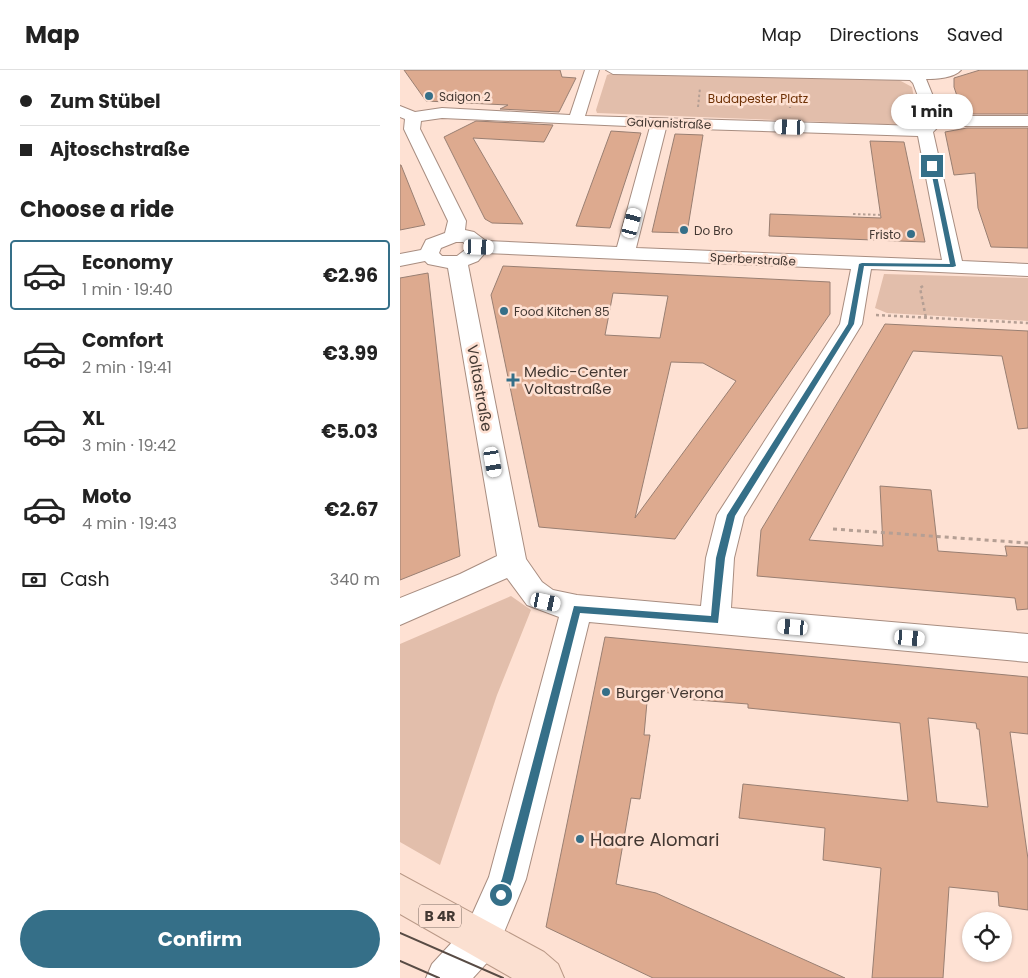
<!DOCTYPE html>
<meta charset="utf-8">
<style>
body{margin:0;font-family:Poppins,sans-serif;background:#f6f6f6;color:#222;height:100vh;display:flex;flex-direction:column;font-size:19px;white-space:nowrap}
*{box-sizing:border-box;margin:0}
p{font-size:16px;color:#767676}
.icon{flex:none;width:28px;height:28px;fill:none;stroke:currentColor;stroke-width:2;stroke-linecap:round;stroke-linejoin:round}
.map{position:relative;flex:1;overflow:hidden}
.sheet{display:flex;flex-direction:column;background:#fff;width:400px}
.sheet>*{flex:none}
.guide{display:grid;align-content:center;height:110px;padding:0 20px;background:#fff}
.buttons{position:absolute;left:562px;top:842px;display:grid;gap:10px}
.buttons a{display:grid;place-items:center;width:50px;height:50px;border-radius:50%;background:#fff;box-shadow:0 1px 4px #0004;font-size:25px}
.end{position:absolute;width:22px;height:22px;margin:-11px;border:6px solid #356f88;background:#fff;box-shadow:0 0 0 2px #fff}
.from{border-radius:50%}
.bubble{position:absolute;height:35px;border-radius:18px;background:#fff;box-shadow:0 1px 4px #0004;font-size:16px;font-weight:700;line-height:35px;text-align:center}
.car{position:absolute;width:15px;height:30px;margin:-15px -8px;border-radius:6px;box-shadow:0 0 4px 1px #0007;background:linear-gradient(#fff 24%,#345 0 40%,#fff 0 76%,#345 0 86%,#fff 0)}
.guide b{display:flex;align-items:center;gap:18px;height:48px;font-size:19px}
.guide b+b{border-top:1px solid #e0e0e0}
.guide i{width:12px;height:12px;background:#222}
ul{padding:0;list-style:none}
li{display:flex;align-items:center;gap:15px;height:70px;margin:0 10px 8px;padding:0 10px;border:2px solid transparent;border-radius:5px}
li div{flex:1}
li b{display:block;font-size:19px}
li em{font-style:normal;font-weight:700}
li.on{border-color:#356f88}
li>.icon{width:45px;height:45px;stroke-width:1.5}
h2{padding:0 20px;font-size:22px;line-height:60px}
.pay{display:flex;align-items:center;gap:12px;height:55px;padding:0 20px;font-size:19px}
.pay p{margin-inline-start:auto}
.primary-button{display:flex;gap:10px;margin-top:auto;padding:10px 20px}
.primary-button a{flex:1;height:58px;border-radius:30px;background:#356f88;color:#fff;font-size:20px;font-weight:700;line-height:58px;text-align:center}
header{display:flex;align-items:center;gap:30px;box-sizing:border-box;height:70px;padding:0 25px;background:#fff;border-bottom:1px solid #e0e0e0}
header strong{font-size:24px}
nav{display:flex;gap:28px;margin-inline-start:auto;font-size:18px}
main{display:flex;flex:1;min-height:0}
.map>svg:first-child{display:block}
.green{fill:#e2beab}
.building{fill:#ddaa8f;stroke:#997f72;fill-rule:evenodd}
.lines{fill:none;stroke-linecap:round;stroke-linejoin:round}
.minor-casing{stroke:#a88d80;stroke-width:2}
.primary-casing{stroke:#b99886;stroke-width:2}
.path-far2{stroke:#b59f94;stroke-width:2;stroke-dasharray:2.5 2.5;stroke-linecap:butt}
.path-far1{stroke:#b59f94;stroke-width:2.5;stroke-dasharray:3 3;stroke-linecap:butt}
.path{stroke:#b59f94;stroke-width:3;stroke-dasharray:4 4;stroke-linecap:butt}
.minor{fill:#fff;fill-rule:evenodd}
.primary{fill:#fbe0d1;fill-rule:evenodd}
.tram{stroke:#584b44;stroke-width:2}
.route{fill:#356f88}
.poi-dot{fill:#356f88;stroke:#fee1d3;stroke-width:2}
.labels{text-anchor:middle;dominant-baseline:central;stroke-width:5;stroke-linejoin:round;paint-order:stroke}
.far-poi-label{font-size:12px;fill:#433832;stroke:#fee1d3;text-anchor:start}
.far-park-label{font-size:12px;fill:#6e3105;stroke:#fee1d3}
.far-street-label{font-size:12px;fill:#433832;stroke:#fee1d3}
.shield{fill:#fee1d3;stroke:#7b6b62;stroke-width:1}
.shield-label{font-size:14px;font-weight:bold;fill:#433832}
.poi-label{font-size:15px;fill:#433832;stroke:#fee1d3;text-anchor:start}
.street-label{font-size:15px;fill:#433832;stroke:#fee1d3}
.near-poi-label{font-size:18px;fill:#433832;stroke:#fee1d3;text-anchor:start}
</style>
<header>
<strong>Map</strong>
<nav><a>Map</a><a>Directions</a><a>Saved</a></nav>
</header>
<main>
<section class="sheet">
<div class="guide">
<b><i class="from"></i>Zum Stübel</b>
<b><i></i>Ajtoschstraße</b>
</div>
<h2>Choose a ride</h2>
<ul>
<li class="on"><svg class="icon" aria-label="car" viewBox="0 0 24 24"><path d="M5 17H2v-5l4-1 3-4h7l3 4 3 1v5h-3M9 17h6M6 11h13"/><circle cx="7" cy="17" r="2"/><circle cx="17" cy="17" r="2"/></svg><div><b>Economy</b><p>1 min · 19:40</p></div><em>€2.96</em></li>
<li><svg class="icon" aria-label="car" viewBox="0 0 24 24"><path d="M5 17H2v-5l4-1 3-4h7l3 4 3 1v5h-3M9 17h6M6 11h13"/><circle cx="7" cy="17" r="2"/><circle cx="17" cy="17" r="2"/></svg><div><b>Comfort</b><p>2 min · 19:41</p></div><em>€3.99</em></li>
<li><svg class="icon" aria-label="car" viewBox="0 0 24 24"><path d="M5 17H2v-5l4-1 3-4h7l3 4 3 1v5h-3M9 17h6M6 11h13"/><circle cx="7" cy="17" r="2"/><circle cx="17" cy="17" r="2"/></svg><div><b>XL</b><p>3 min · 19:42</p></div><em>€5.03</em></li>
<li><svg class="icon" aria-label="car" viewBox="0 0 24 24"><path d="M5 17H2v-5l4-1 3-4h7l3 4 3 1v5h-3M9 17h6M6 11h13"/><circle cx="7" cy="17" r="2"/><circle cx="17" cy="17" r="2"/></svg><div><b>Moto</b><p>4 min · 19:43</p></div><em>€2.67</em></li>
</ul>
<div class="pay"><svg class="icon" aria-label="cash" viewBox="0 0 24 24"><path d="M3 7h18v10H3z"/><circle cx="12" cy="12" r="2"/></svg>Cash<p>340 m</p></div>
<div class="primary-button"><a>Confirm</a></div>
</section>
<div class="map">
<svg width="628" height="908" viewBox="0 0 628 908">
<rect width="100%" height="100%" fill="#fee1d3"/>
<!-- green -->
<path class="green" d="M 210,4 L 499,10 L 512,17 L 517,43 C 511,56 493,54 480,54 L 197,43 L 196,40 L 207,5 Z
M 484,204 L 628,208 L 628,251 L 487,243 L 475,238 Z
M 111,526 L 131,540 L 97,625 L 40,795 L 0,772 L 0,574 Z"/>
<!-- building -->
<path class="building" d="M 4,0 L 160,0 L 162,7 L 176,8 L 159,42 L 100,39 L 108,35 L 26,31 Z
M 580,0 L 628,0 L 628,44 L 563,44 L 554,17 L 554,8 Z
M 76,51 L 153,55 L 144,72 L 73,68 L 123,154 L 92,153 L 85,149 L 44,67 Z
M 567,58 L 628,58 L 628,178 L 591,177 L 578,138 L 575,103 L 554,105 L 545,62 Z
M 211,61 L 241,63 L 210,158 L 176,156 Z
M 275,64 L 303,65 L 287,163 L 252,162 Z
M 470,71 L 504,72 L 525,172 L 369,166 L 370,144 L 481,148 Z
M 0,95 L 1,95 L 25,155 L 0,160 Z
M 103,196 L 430,212 L 430,244 L 275,469 L 139,457 L 91,225 ZM 213,223 L 268,226 L 260,268 L 205,265 ZM 271,292 L 303,293 L 336,311 L 235,448 Z
M 28,203 L 60,486 L 0,510 L 0,208 Z
M 485,254 L 628,261 L 628,358 L 618,359 L 602,286 L 513,281 L 409,470 L 483,476 L 480,416 L 531,420 L 538,481 L 607,486 L 605,476 L 628,477 L 628,539 L 617,540 L 615,528 L 357,506 L 361,460 Z
M 205,567 L 628,607 L 628,664 L 610,662 L 628,789 L 628,840 L 599,836 L 598,822 L 549,817 L 543,908 L 472,908 L 481,798 L 423,790 L 425,758 L 339,748 L 343,714 L 508,731 L 500,653 L 348,638 L 348,634 L 284,629 L 282,624 L 248,621 L 244,665 L 250,665 L 240,729 L 231,728 L 216,814 L 256,823 L 445,908 L 253,908 L 146,857 ZM 528,648 L 576,653 L 577,659 L 579,659 L 588,737 L 537,732 Z"/>
<g class="lines">
<defs>
<path id="minor" d="M 185,0 L 199,0 L 185,46 L 521,56 L 527,50 L 513,13 L 510,10 L 213,4 L 206,0 L 561,0 C 554,8 537,9 526,9 L 541,46 L 628,46 L 628,56 L 539,56 L 533,62 L 562,191 L 628,194 L 628,206 L 471,199 L 462,254 L 344,447 L 334,488 L 331,538 L 628,564 L 628,592 L 189,552 L 126,809 L 95,884 L 73,908 L 26,908 L 32,894 L 67,856 L 89,807 L 159,547 L 127,535 L 107,508 L 0,555 L 0,528 L 60,504 L 97,486 L 48,198 L 28,194 L 25,191 L 0,196 L 0,184 L 21,180 L 26,170 L 45,163 L 48,151 L 4,59 L 5,49 L 0,47 L 0,36 L 15,42 L 42,38 L 170,45 ZM 42,48 L 250,57 L 217,177 L 86,171 L 74,162 L 65,160 L 66,151 L 20,59 L 21,51 ZM 266,58 L 518,66 L 542,190 L 236,178 ZM 56,172 L 63,172 L 69,177 L 57,186 L 42,186 L 39,183 L 41,178 ZM 85,183 L 451,199 L 440,254 L 317,445 L 306,488 L 301,536 L 177,525 L 153,520 L 142,512 L 126,489 L 68,195 L 78,191 Z"/>
<path id="primary" d="M 0,804 L 144,882 L 158,894 L 164,908 L 112,908 L 0,844 Z"/>
</defs>
<!-- minor casing -->
<use href="#minor" class="minor-casing"/>
<!-- primary casing -->
<use href="#primary" class="primary-casing"/>
<!-- path-far2 -->
<path class="path-far2" d="M 389,22 L 390,38
M 298,37 L 300,18
M 453,144 L 483,145"/>
<!-- path-far1 -->
<path class="path-far1" d="M 523,216 L 520,218 L 526,248
M 476,245 L 628,253"/>
<!-- path -->
<path class="path" d="M 433,459 L 628,473"/>
<!-- minor -->
<use href="#minor" class="minor"/>
<!-- primary -->
<use href="#primary" class="primary"/>
<!-- tram -->
<path class="tram" d="M 0,863 L 103,908
M 0,891 L 39,908"/>
</g>
<!-- route -->
<path class="route" d="M 532,94 L 535,96 L 556,196 L 553,197 L 464,196 L 454,254 L 335,446 L 325,488 L 318,553 L 180,543 L 113,809 L 105,829 L 97,829 L 95,825 L 102,809 L 174,536 L 311,546 L 316,488 L 327,445 L 448,254 L 459,194 L 462,193 L 550,194 L 530,96 Z"/>
<!-- markers -->
<g class="poi-dot">
<circle cx="29" cy="26" r="5"/>
<circle cx="284" cy="160" r="5"/>
<circle cx="511" cy="164" r="5"/>
<circle cx="104" cy="241" r="5"/>
<path d="M110.5 302.5h5v5h5v5h-5v5h-5v-5h-5v-5h5z"/>
<circle cx="206" cy="622" r="5"/>
<circle cx="180" cy="769" r="5"/>
</g>
<g class="labels">
<!-- far-poi labels -->
<g class="far-poi-label">
<text x="39" y="26">Saigon 2</text>
<text x="294" y="160">Do Bro</text>
<text x="501" y="164" text-anchor="end">Fristo</text>
<text x="114" y="241">Food Kitchen 85</text>
</g>
<!-- far-park labels -->
<g class="far-park-label">
<text x="358" y="28">Budapester Platz</text>
</g>
<!-- far-street labels -->
<g class="far-street-label">
<text transform="translate(269 53) rotate(2)">Galvanistraße</text>
<text transform="translate(353 189) rotate(3)">Sperberstraße</text>
</g>
<!-- shield labels -->
<rect class="shield" x="19" y="834.5" width="42" height="23" rx="4"/>
<g class="shield-label">
<text x="40" y="846">B 4R</text>
</g>
<!-- poi labels -->
<g class="poi-label">
<text x="124" y="301">Medic-Center<tspan x="124" dy="17">Voltastraße</tspan></text>
<text x="216" y="622">Burger Verona</text>
</g>
<!-- street labels -->
<g class="street-label">
<text transform="translate(80 318) rotate(80)">Voltastraße</text>
</g>
<!-- near-poi labels -->
<g class="near-poi-label">
<text x="190" y="769">Haare Alomari</text>
</g>
</g>
</svg>
<div class="buttons">
<a><svg class="icon" aria-label="locate" viewBox="0 0 24 24"><circle cx="12" cy="12" r="6"/><path d="M12 2v4M12 18v4M2 12h4M18 12h4"/></svg></a>
</div>
<i class="end from" style="left:101px;top:825px"></i>
<i class="end" style="left:532px;top:96px"></i>
<div class="bubble" style="left:491px;top:24px;width:82px">1 min</div>
<i class="car" style="left:390px;top:57px;rotate:272deg"></i>
<i class="car" style="left:232px;top:153px;rotate:15deg"></i>
<i class="car" style="left:79px;top:177px;rotate:92deg"></i>
<i class="car" style="left:93px;top:392px;rotate:170deg"></i>
<i class="car" style="left:146px;top:532px;rotate:102deg"></i>
<i class="car" style="left:393px;top:557px;rotate:275deg"></i>
<i class="car" style="left:510px;top:568px;rotate:95deg"></i>
</div>
</main>
